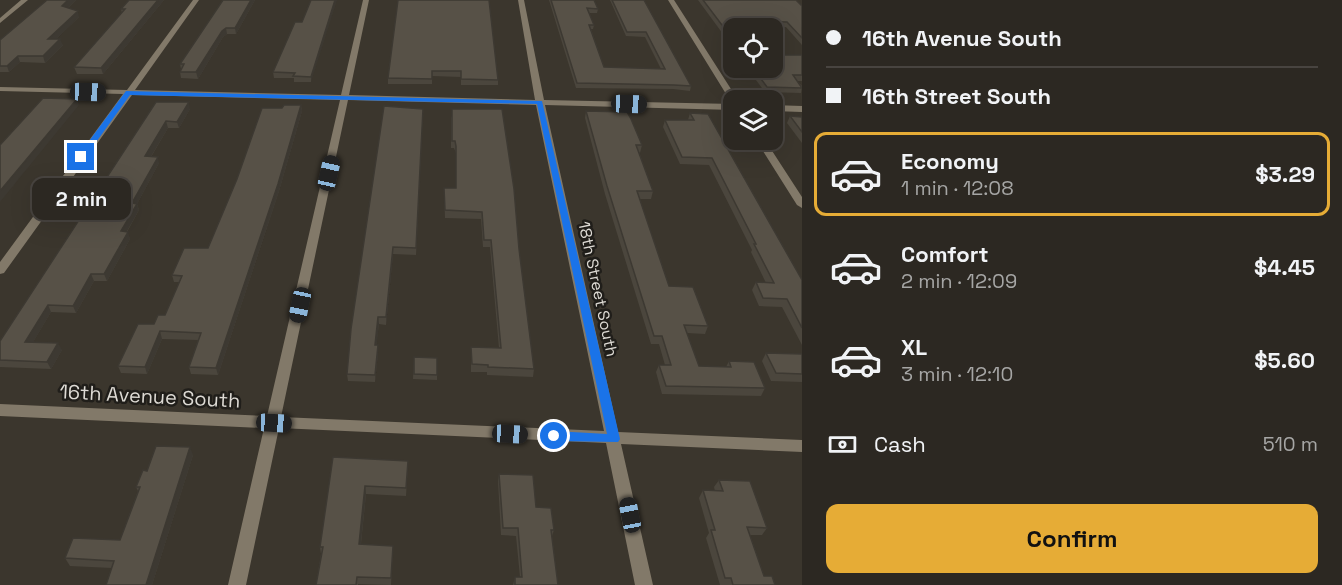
<!DOCTYPE html>
<meta charset="utf-8">
<style>
body{margin:0;font-family:"Space Grotesk",sans-serif;background:#38342f;color:#f1f3f6;height:100vh;display:flex;flex-direction:column;font-size:22px;white-space:nowrap}
*{box-sizing:border-box;margin:0}
p{font-size:20px;color:#a6a6a5}
.icon{flex:none;width:33px;height:33px;fill:none;stroke:currentColor;stroke-width:2;stroke-linecap:round;stroke-linejoin:round}
.map{position:relative;flex:1;overflow:hidden}
.panel{display:flex;flex-direction:column;background:#2c2822;width:540px}
.panel>*{flex:none}
.banner{display:grid;align-content:center;height:132px;padding:0 24px;background:#2c2822}
.fabs{position:absolute;left:723px;top:18px;display:grid;gap:12px}
.fabs a{display:grid;place-items:center;width:60px;height:60px;border-radius:12px;background:#2c2822;box-shadow:0 6px 24px #0002,0 0 0 2px #484440;font-size:30px}
.end{position:absolute;width:27px;height:27px;margin:-14px;border:8px solid #1a73e8;background:#fff;box-shadow:0 0 0 3px #fff}
.from{border-radius:50%}
.bubble{position:absolute;height:42px;border-radius:12px;background:#2c2822;box-shadow:0 6px 24px #0002,0 0 0 2px #484440;font-size:20px;font-weight:800;line-height:42px;text-align:center}
.car{position:absolute;width:18px;height:36px;margin:-18px -9px;border-radius:8px;box-shadow:0 0 4px 2px #0007;background:linear-gradient(#222 24%,#8ab4d8 0 40%,#222 0 76%,#8ab4d8 0 86%,#222 0)}
.banner b{display:flex;align-items:center;gap:21px;height:57px;font-size:22px}
.banner b+b{border-top:2px solid #484440}
.banner i{width:15px;height:15px;background:#f1f3f6}
ul{padding:0;list-style:none}
li{display:flex;align-items:center;gap:18px;height:84px;margin:0 12px 9px;padding:0 12px;border:3px solid transparent;border-radius:12px}
li div{flex:1}
li b{display:block;font-size:22px}
li em{font-style:normal;font-weight:800}
li.on{border-color:#e6ac36}
li>.icon{width:54px;height:54px;stroke-width:1.5}
.pay{display:flex;align-items:center;gap:15px;height:66px;padding:0 24px;font-size:22px}
.pay p{margin-inline-start:auto}
.action{display:flex;gap:12px;margin-top:auto;padding:12px 24px}
.action a{flex:1;height:69px;border-radius:12px;background:#e6ac36;color:#111;font-size:24px;font-weight:800;line-height:69px;text-align:center}
main{display:flex;flex:1;min-height:0}
.map>svg:first-child{display:block}
.lines{fill:none;stroke-linecap:round;stroke-linejoin:round}
.minor{fill:#827969;fill-rule:evenodd}
.wall{fill:#4b463d}
.shaded-wall{fill:#3d3932}
.building{fill:#575147;stroke:#3d3932;stroke-width:1.5}
.route{fill:#1a73e8}
.labels{text-anchor:middle;dominant-baseline:central;stroke-width:5;stroke-linejoin:round;paint-order:stroke}
.street-label{font-size:16px;fill:#dddad4;stroke:#201e1a}
.near-street-label{font-size:20px;fill:#dddad4;stroke:#201e1a}
</style>
<main>
<div class="map">
<svg width="802" height="585" viewBox="0 0 802 585">
<rect width="100%" height="100%" fill="#3b362d"/>
<g class="lines">
<!-- minor -->
<path class="minor" d="M 21,0 L 28,0 L 0,23 L 0,18 Z
M 193,0 L 199,0 L 135,90 L 341,95 L 363,0 L 369,0 L 349,95 L 535,100 L 518,0 L 524,0 L 544,100 L 734,104 L 734,110 L 545,105 L 618,432 L 802,440 L 802,452 L 621,444 L 653,585 L 635,585 L 606,443 L 279,428 L 246,585 L 228,585 L 264,428 L 0,416 L 0,404 L 267,416 L 340,100 L 132,95 L 4,273 L 0,274 L 0,262 L 123,94 L 0,91 L 0,87 L 127,90 ZM 348,100 L 536,105 L 604,431 L 281,417 Z
M 668,0 L 674,0 L 738,100 L 731,102 Z
M 772,105 L 802,106 L 802,112 L 772,111 Z
M 756,140 L 765,140 L 802,197 L 802,208 L 797,205 Z"/>
</g>
<!-- wall -->
<path class="wall" d="M 47,0 L 76,0 L 68,8 L 79,17 L 56,39 L 63,45 L 45,63 L 20,62 L 9,72 L 0,72 L 0,40 Z
M 129,0 L 164,0 L 103,74 L 77,74 L 74,67 L 122,13 L 121,9 Z
M 223,0 L 255,0 L 236,34 L 227,34 L 223,37 L 198,79 L 181,78 L 180,72 L 181,69 L 180,64 Z
M 311,0 L 311,82 L 294,82 L 294,78 L 274,78 L 273,72 L 302,22 Z
M 398,0 L 498,80 L 498,85 L 461,85 L 461,77 L 432,76 L 432,84 L 388,84 L 388,78 Z
M 549,0 L 594,0 L 598,9 L 597,13 L 589,13 L 594,25 L 593,29 L 591,29 L 604,67 L 661,69 L 645,37 L 626,36 L 610,0 L 644,0 L 691,86 L 690,91 L 673,89 L 576,88 Z
M 698,0 L 796,0 L 802,6 L 802,45 L 786,27 L 756,26 L 734,28 L 734,49 Z
M 779,55 L 802,55 L 802,81 L 797,81 L 802,86 L 801,93 L 765,92 L 747,68 L 772,68 Z
M 156,102 L 190,109 L 179,128 L 168,128 L 151,157 L 159,163 L 137,204 L 139,210 L 127,232 L 130,239 L 107,281 L 94,281 L 76,313 L 51,312 L 33,342 L 62,350 L 51,369 L 0,367 L 0,341 Z
M 301,105 L 302,111 L 279,191 L 218,375 L 191,374 L 189,367 L 198,340 L 162,339 L 147,374 L 121,373 L 118,366 L 154,324 L 165,315 L 179,282 L 174,282 L 172,275 L 208,248 L 237,179 L 282,108 Z
M 423,109 L 416,255 L 393,254 L 386,325 L 379,324 L 376,345 L 378,353 L 375,382 L 348,381 L 347,374 Z
M 586,111 L 642,145 L 640,153 L 639,152 L 653,191 L 651,199 L 639,199 L 669,286 L 708,326 L 705,334 L 687,333 L 699,366 L 726,367 L 729,361 L 765,388 L 761,396 L 662,394 L 656,372 L 659,365 L 665,365 L 659,344 L 651,344 L 605,194 L 585,118 Z
M 690,113 L 802,280 L 802,345 L 782,307 L 759,306 L 752,290 L 756,282 L 766,283 L 751,252 L 752,250 L 709,165 L 680,164 L 663,127 L 665,120 L 688,120 Z
M 451,116 L 519,249 L 534,369 L 533,377 L 487,375 L 487,372 L 471,372 L 471,347 L 499,348 L 490,247 L 483,247 L 481,219 L 445,218 L 444,188 L 456,188 L 456,153 L 454,148 L 451,148 Z
M 790,116 L 802,117 L 802,143 L 787,123 Z
M 766,353 L 802,354 L 802,382 L 771,381 L 762,361 Z
M 414,357 L 437,358 L 437,380 L 413,379 Z
M 193,455 L 152,585 L 106,585 L 112,568 L 70,566 L 65,558 L 120,540 L 138,491 L 136,487 L 147,471 Z
M 333,457 L 408,461 L 406,496 L 366,494 L 361,544 L 393,546 L 391,585 L 358,584 L 358,585 L 316,585 L 321,554 L 320,547 Z
M 499,474 L 536,507 L 554,530 L 552,536 L 558,585 L 513,585 L 515,577 L 520,577 L 516,536 L 501,535 L 498,481 Z
M 719,480 L 767,528 L 762,535 L 750,535 L 764,576 L 775,585 L 720,585 L 706,538 L 709,533 L 699,498 L 703,490 L 715,491 L 714,487 Z"/>
<!-- shaded-wall -->
<path class="shaded-wall" d="M 68,0 L 76,0 L 64,12 L 62,6 Z
M 158,0 L 164,0 L 103,74 L 101,68 Z
M 251,0 L 255,0 L 236,34 L 235,28 Z
M 335,0 L 337,0 L 311,82 L 311,77 Z
M 78,11 L 79,17 L 50,45 L 48,39 Z
M 226,28 L 227,34 L 223,37 L 198,79 L 196,72 L 222,31 Z
M 60,39 L 63,45 L 45,63 L 43,56 Z
M 18,56 L 20,62 L 9,72 L 7,66 Z
M 77,99 L 79,105 L 0,202 L 0,191 Z
M 189,102 L 190,109 L 179,128 L 177,122 Z
M 301,105 L 302,111 L 279,191 L 218,375 L 216,368 Z
M 166,121 L 168,128 L 147,163 L 145,156 Z
M 158,157 L 159,163 L 137,204 L 139,210 L 123,238 L 121,231 L 132,203 Z
M 128,232 L 130,239 L 107,281 L 104,274 Z
M 393,247 L 393,254 L 386,325 L 386,317 Z
M 91,274 L 94,281 L 76,313 L 73,306 Z
M 48,305 L 51,312 L 29,349 L 25,342 Z
M 378,317 L 379,324 L 376,353 L 375,345 Z
M 160,331 L 162,339 L 147,374 L 145,367 Z
M 58,343 L 62,350 L 51,369 L 47,362 Z
M 378,345 L 378,353 L 375,382 L 375,375 Z
M 190,447 L 193,455 L 152,585 L 146,585 Z
M 365,486 L 366,494 L 360,552 L 359,544 Z"/>
<!-- building -->
<path class="building" d="M 47,0 L 68,0 L 62,6 L 78,11 L 48,39 L 60,39 L 43,56 L 18,56 L 7,66 L 0,66 L 0,40 Z
M 129,0 L 158,0 L 101,68 L 74,67 L 125,9 L 121,9 Z
M 223,0 L 251,0 L 235,28 L 226,28 L 222,31 L 196,72 L 180,72 L 184,64 L 180,64 Z
M 311,0 L 335,0 L 311,77 L 293,76 L 295,73 L 273,72 L 295,22 L 302,22 Z
M 398,0 L 489,0 L 498,80 L 461,79 L 461,71 L 432,71 L 432,79 L 388,78 Z
M 551,0 L 594,0 L 598,9 L 587,8 L 594,25 L 589,25 L 604,67 L 665,69 L 646,32 L 627,32 L 612,0 L 644,0 L 691,86 L 674,85 L 577,83 Z
M 703,0 L 796,0 L 802,6 L 802,38 L 787,22 L 752,21 L 758,28 L 734,28 L 734,41 Z
M 772,46 L 779,55 L 802,55 L 802,75 L 793,75 L 802,88 L 767,87 L 753,68 L 772,68 Z
M 43,98 L 77,99 L 0,191 L 0,145 Z
M 156,102 L 189,102 L 177,122 L 166,121 L 145,156 L 158,157 L 132,203 L 137,204 L 121,231 L 128,232 L 104,274 L 91,274 L 73,306 L 48,305 L 25,342 L 58,343 L 47,362 L 0,360 L 0,341 Z
M 284,105 L 301,105 L 278,184 L 216,368 L 189,367 L 201,333 L 160,331 L 145,367 L 118,366 L 138,324 L 154,324 L 158,315 L 165,315 L 182,276 L 172,275 L 184,248 L 208,248 L 237,179 L 262,108 L 282,108 Z
M 384,106 L 423,109 L 416,248 L 393,247 L 386,317 L 378,317 L 375,345 L 378,345 L 375,375 L 347,374 L 351,329 Z
M 452,109 L 502,109 L 514,189 L 519,249 L 534,369 L 488,367 L 488,365 L 472,364 L 471,347 L 501,348 L 491,240 L 484,240 L 482,212 L 445,210 L 444,188 L 456,188 L 456,146 L 455,141 L 452,141 Z
M 586,111 L 627,112 L 631,119 L 642,145 L 636,145 L 653,191 L 637,191 L 669,286 L 693,287 L 708,326 L 684,325 L 699,366 L 731,367 L 729,361 L 754,362 L 765,388 L 666,386 L 659,365 L 671,365 L 662,336 L 654,336 L 607,186 Z
M 690,113 L 708,114 L 802,280 L 802,328 L 787,299 L 763,298 L 756,282 L 774,283 L 754,244 L 756,244 L 712,158 L 682,157 L 665,120 L 694,120 Z
M 790,116 L 802,117 L 802,132 Z
M 766,353 L 802,354 L 802,374 L 776,373 Z
M 414,357 L 437,358 L 437,375 L 414,374 Z
M 156,446 L 190,447 L 146,585 L 106,585 L 114,561 L 65,558 L 73,538 L 120,540 L 140,487 L 136,487 L 143,470 L 147,471 Z
M 333,457 L 408,461 L 406,488 L 365,486 L 359,544 L 393,546 L 391,578 L 357,577 L 356,585 L 316,585 L 323,547 L 320,547 Z
M 499,474 L 533,475 L 536,507 L 551,508 L 554,530 L 551,530 L 558,585 L 515,585 L 515,577 L 522,577 L 518,528 L 503,528 Z
M 719,480 L 750,481 L 767,528 L 747,527 L 764,576 L 772,576 L 775,585 L 733,585 L 731,578 L 725,578 L 711,530 L 715,530 L 703,490 L 723,491 Z"/>
<!-- route -->
<path class="route" d="M 126,91 L 542,101 L 620,439 L 618,442 L 554,441 L 548,436 L 554,431 L 607,434 L 537,104 L 130,95 L 84,159 L 78,159 L 78,156 Z"/>
<g class="labels">
<!-- street labels -->
<g class="street-label">
<text transform="translate(598 289) rotate(78)">18th Street South</text>
</g>
<!-- near-street labels -->
<g class="near-street-label">
<text transform="translate(150 396) rotate(3)">16th Avenue South</text>
</g>
</g>
</svg>
<div class="fabs">
<a><svg class="icon" aria-label="locate" viewBox="0 0 24 24"><circle cx="12" cy="12" r="6"/><path d="M12 2v4M12 18v4M2 12h4M18 12h4"/></svg></a>
<a><svg class="icon" aria-label="layers" viewBox="0 0 24 24"><path d="M12 4l9 5-9 5-9-5zM3 14l9 5 9-5"/></svg></a>
</div>
<i class="end from" style="left:554px;top:436px"></i>
<i class="end" style="left:81px;top:157px"></i>
<div class="bubble" style="left:32px;top:178px;width:99px">2 min</div>
<i class="car" style="left:88px;top:92px;rotate:92deg"></i>
<i class="car" style="left:629px;top:104px;rotate:92deg"></i>
<i class="car" style="left:329px;top:173px;rotate:13deg"></i>
<i class="car" style="left:300px;top:305px;rotate:192deg"></i>
<i class="car" style="left:274px;top:423px;rotate:93deg"></i>
<i class="car" style="left:510px;top:434px;rotate:93deg"></i>
<i class="car" style="left:630px;top:515px;rotate:349deg"></i>
</div>
<section class="panel">
<div class="banner">
<b><i class="from"></i>16th Avenue South</b>
<b><i></i>16th Street South</b>
</div>
<ul>
<li class="on"><svg class="icon" aria-label="car" viewBox="0 0 24 24"><path d="M5 17H2v-5l4-1 3-4h7l3 4 3 1v5h-3M9 17h6M6 11h13"/><circle cx="7" cy="17" r="2"/><circle cx="17" cy="17" r="2"/></svg><div><b>Economy</b><p>1 min · 12:08</p></div><em>$3.29</em></li>
<li><svg class="icon" aria-label="car" viewBox="0 0 24 24"><path d="M5 17H2v-5l4-1 3-4h7l3 4 3 1v5h-3M9 17h6M6 11h13"/><circle cx="7" cy="17" r="2"/><circle cx="17" cy="17" r="2"/></svg><div><b>Comfort</b><p>2 min · 12:09</p></div><em>$4.45</em></li>
<li><svg class="icon" aria-label="car" viewBox="0 0 24 24"><path d="M5 17H2v-5l4-1 3-4h7l3 4 3 1v5h-3M9 17h6M6 11h13"/><circle cx="7" cy="17" r="2"/><circle cx="17" cy="17" r="2"/></svg><div><b>XL</b><p>3 min · 12:10</p></div><em>$5.60</em></li>
</ul>
<div class="pay"><svg class="icon" aria-label="cash" viewBox="0 0 24 24"><path d="M3 7h18v10H3z"/><circle cx="12" cy="12" r="2"/></svg>Cash<p>510 m</p></div>
<div class="action"><a>Confirm</a></div>
</section>
</main>
